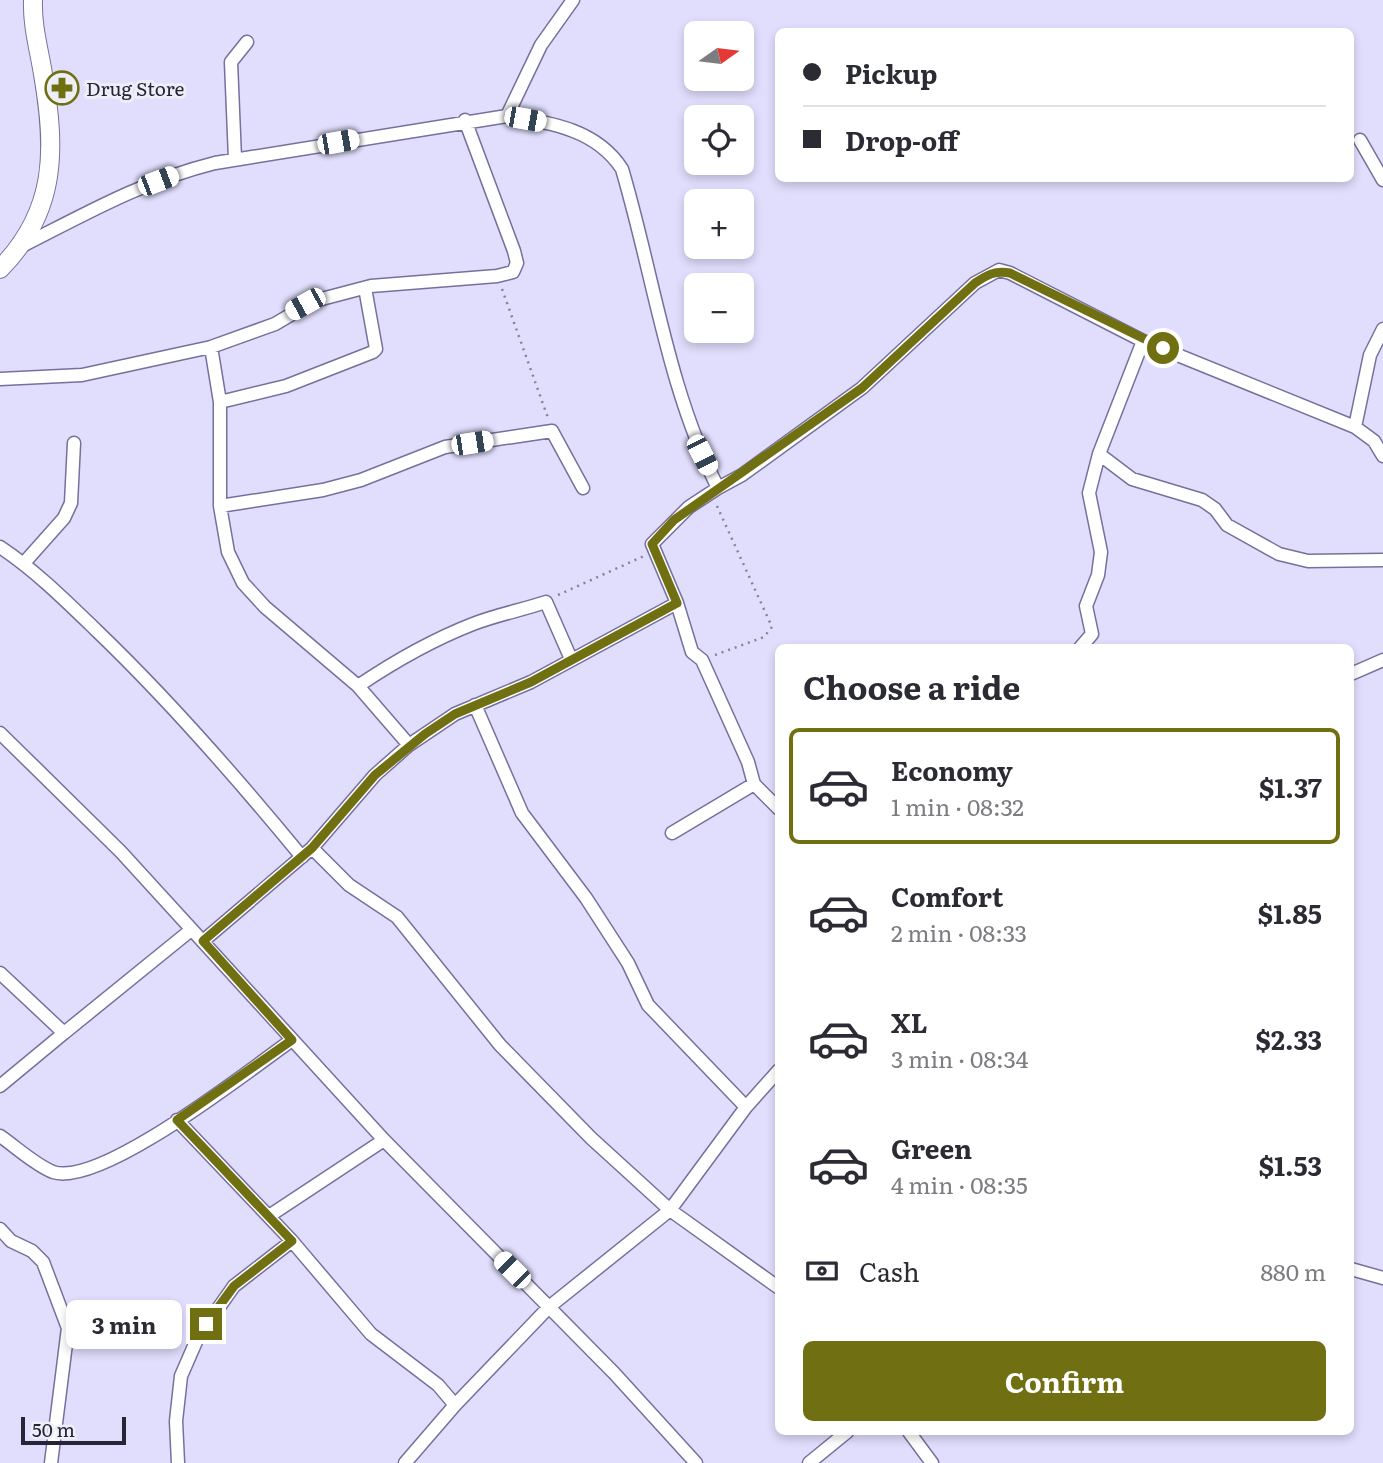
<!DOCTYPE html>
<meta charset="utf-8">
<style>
body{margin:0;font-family:Literata,serif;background:#f7f7f7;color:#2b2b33;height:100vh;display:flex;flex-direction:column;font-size:26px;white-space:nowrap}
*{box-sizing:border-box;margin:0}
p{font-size:23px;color:#7c7c81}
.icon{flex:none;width:38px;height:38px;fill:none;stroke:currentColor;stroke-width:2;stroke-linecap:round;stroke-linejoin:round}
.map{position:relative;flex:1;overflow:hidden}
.drawer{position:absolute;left:775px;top:644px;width:579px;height:791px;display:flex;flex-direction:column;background:#fff;border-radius:10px;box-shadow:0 4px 10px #0003}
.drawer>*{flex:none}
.banner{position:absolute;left:775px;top:28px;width:579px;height:154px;border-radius:10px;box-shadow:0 4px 10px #0003;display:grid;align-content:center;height:154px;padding:0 28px;background:#fff}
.needle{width:46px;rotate:76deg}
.fabs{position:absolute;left:684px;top:21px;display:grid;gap:14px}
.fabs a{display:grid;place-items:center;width:70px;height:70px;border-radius:10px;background:#fff;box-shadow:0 4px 10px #0003;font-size:35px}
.scale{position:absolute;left:21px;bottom:18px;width:105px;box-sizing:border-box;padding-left:7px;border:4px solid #262436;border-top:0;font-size:19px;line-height:24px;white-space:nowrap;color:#262436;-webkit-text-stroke:5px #eeeef8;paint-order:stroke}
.end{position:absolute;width:32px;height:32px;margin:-16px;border:9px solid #707013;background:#fff;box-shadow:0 0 0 4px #fff}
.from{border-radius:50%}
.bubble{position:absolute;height:49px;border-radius:10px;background:#fff;box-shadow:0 4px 10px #0003;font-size:23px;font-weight:700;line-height:49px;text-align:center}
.car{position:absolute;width:21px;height:42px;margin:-21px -10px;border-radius:9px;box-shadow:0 0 5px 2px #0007;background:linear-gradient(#fff 24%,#345 0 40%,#fff 0 76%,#345 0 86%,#fff 0)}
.banner b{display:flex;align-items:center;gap:24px;height:66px;font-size:26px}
.banner b+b{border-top:2px solid #e1e1e2}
.banner i{width:18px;height:18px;background:#2b2b33}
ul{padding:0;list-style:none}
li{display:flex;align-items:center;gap:21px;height:116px;margin:0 14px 10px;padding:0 14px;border:4px solid transparent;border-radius:10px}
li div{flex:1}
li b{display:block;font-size:26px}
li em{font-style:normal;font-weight:700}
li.selected{border-color:#707013}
li>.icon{width:63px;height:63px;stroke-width:1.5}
h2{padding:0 28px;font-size:32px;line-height:84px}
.pay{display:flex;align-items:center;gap:18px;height:77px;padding:0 28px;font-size:26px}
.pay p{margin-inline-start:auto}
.primary-button{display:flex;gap:14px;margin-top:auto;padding:14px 28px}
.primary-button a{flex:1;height:80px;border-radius:10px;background:#707013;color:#fff;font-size:28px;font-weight:700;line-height:80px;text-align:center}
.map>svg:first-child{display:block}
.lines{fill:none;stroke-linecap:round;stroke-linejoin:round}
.street-casing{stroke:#75709c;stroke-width:15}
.secondary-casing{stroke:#75709c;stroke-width:20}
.path{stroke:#84829a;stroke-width:2.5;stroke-dasharray:2 5;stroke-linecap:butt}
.street{stroke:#fff;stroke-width:12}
.secondary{stroke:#fff;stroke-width:18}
.route{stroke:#707013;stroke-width:9}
.labels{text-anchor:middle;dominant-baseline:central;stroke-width:6;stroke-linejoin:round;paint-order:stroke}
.poi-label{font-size:19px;fill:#262436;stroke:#eeeef8;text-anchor:start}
</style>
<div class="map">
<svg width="1383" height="1463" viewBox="0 0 1383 1463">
<rect width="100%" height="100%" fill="#e0defc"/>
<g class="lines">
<defs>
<path id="street" d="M 507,116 L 541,45 L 573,0
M 1360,140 L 1383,180
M 235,159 L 231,62 L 247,42
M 22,246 C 87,213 143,181 215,163 L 507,116 C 551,123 596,129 622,169 C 654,277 667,387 718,488 L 742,475 L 862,388 L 975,283 L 999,270 L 1010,273 L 1143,341 L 1355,427 L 1374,441 L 1383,456
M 211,347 L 220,402 L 220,506 L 228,552 L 243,583 L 265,607 L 358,686 L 409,745
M 0,379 L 82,375 L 211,347 L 275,324 L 314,301 L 371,286 L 497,276 L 513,272 L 517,263 L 514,251 L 465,120
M 220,402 L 286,386 L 373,352 L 376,349 L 365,288
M 1355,427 L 1370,355 L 1383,329
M 1099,454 L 1132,479 L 1202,500 L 1215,509 L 1227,525 L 1279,554 L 1308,561 L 1383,560
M 718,488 L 689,507 L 652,544 L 677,603 L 692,652 L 702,660 L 748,762 L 754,784 L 779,809
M 220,506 L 323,490 L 361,480 L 445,447 L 552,431 L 583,488
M 0,547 C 36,571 66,601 97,631 C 171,702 237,778 302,857
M 24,563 L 64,518 L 71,503 L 74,443
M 1080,648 L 1092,634 L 1086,606 L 1098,575 L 1101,552 L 1089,493 L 1099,454 L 1143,341
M 1351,674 L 1383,660
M 358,686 C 395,661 432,640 473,624 C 496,615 522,610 546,602 L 571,659
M 475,705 L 522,813 L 586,898 L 628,963 L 648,1005 L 746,1107
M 0,733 L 121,852 L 384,1140 L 614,1373 L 696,1463
M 672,833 L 754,784
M 312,848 L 349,885 L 397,917 L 500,1045 L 591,1138 L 670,1210 L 779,1288
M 203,941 L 312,848 L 375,775 L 409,745 L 455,714 L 531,682 L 677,603
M 0,973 L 64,1033 L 191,930
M 0,1086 L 64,1033
M 177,1120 L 292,1241 L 371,1334 L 438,1385 L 455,1405
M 0,1136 C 16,1147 35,1165 53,1172 C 101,1188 249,1070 292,1040
M 269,1216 L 384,1140
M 0,1229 L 11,1241 L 32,1251 L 43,1262 L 68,1328 L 51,1463
M 1351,1269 L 1383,1278
M 909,1432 L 932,1463
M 178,1463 L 176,1421 L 181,1376 L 198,1337 L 234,1286 L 292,1241
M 405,1463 L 455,1405 L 549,1307 L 670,1210 L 746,1107 L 779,1070
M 809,1463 L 847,1432"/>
<path id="secondary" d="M 0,269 C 57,211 56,150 43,74 C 39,49 32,26 33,0"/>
</defs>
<!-- street casing -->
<use href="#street" class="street-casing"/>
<!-- secondary casing -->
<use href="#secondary" class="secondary-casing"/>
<!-- path -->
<path class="path" d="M 502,289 L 548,418
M 558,595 L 644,556
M 715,655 L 764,637 L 772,627 L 717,506"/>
<!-- street -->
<use href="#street" class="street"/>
<!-- secondary -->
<use href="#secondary" class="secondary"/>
</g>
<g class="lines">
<!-- route -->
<path class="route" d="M 206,1324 L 234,1286 L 292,1241 L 177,1120 L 292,1040 L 203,941 L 312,848 L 375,775 L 425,734 L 455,714 L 531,682 L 677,603 L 652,544 L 674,520 L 862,388 L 975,283 C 987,275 995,270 1010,273 L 1163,348"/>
</g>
<!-- icons -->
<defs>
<symbol id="pharmacy-ring" viewBox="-11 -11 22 22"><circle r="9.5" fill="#eeeef8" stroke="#707013" stroke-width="1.5"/><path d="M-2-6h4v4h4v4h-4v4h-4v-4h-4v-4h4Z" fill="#707013"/></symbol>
</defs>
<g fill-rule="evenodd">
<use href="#pharmacy-ring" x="43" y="69" width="38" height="38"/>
</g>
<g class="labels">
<!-- poi labels -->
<g class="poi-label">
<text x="86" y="88">Drug Store</text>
</g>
</g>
</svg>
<div class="fabs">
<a><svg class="needle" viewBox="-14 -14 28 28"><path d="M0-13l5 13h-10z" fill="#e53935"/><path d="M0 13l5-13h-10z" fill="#7c7c81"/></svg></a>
<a><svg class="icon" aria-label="locate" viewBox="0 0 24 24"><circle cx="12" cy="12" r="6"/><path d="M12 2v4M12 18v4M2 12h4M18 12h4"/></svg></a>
<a>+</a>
<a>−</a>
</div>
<div class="scale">50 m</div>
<i class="end from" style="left:1163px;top:348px"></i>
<i class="end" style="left:206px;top:1324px"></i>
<div class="bubble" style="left:66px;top:1300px;width:116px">3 min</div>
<i class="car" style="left:525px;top:119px;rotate:100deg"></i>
<i class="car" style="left:338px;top:142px;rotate:80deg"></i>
<i class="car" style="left:158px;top:181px;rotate:69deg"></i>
<i class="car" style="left:305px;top:304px;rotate:241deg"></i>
<i class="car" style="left:472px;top:443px;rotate:81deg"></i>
<i class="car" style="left:702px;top:455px;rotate:153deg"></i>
<i class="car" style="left:512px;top:1270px;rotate:315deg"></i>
<div class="banner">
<b><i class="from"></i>Pickup</b>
<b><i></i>Drop-off</b>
</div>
<section class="drawer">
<h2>Choose a ride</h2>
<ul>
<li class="selected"><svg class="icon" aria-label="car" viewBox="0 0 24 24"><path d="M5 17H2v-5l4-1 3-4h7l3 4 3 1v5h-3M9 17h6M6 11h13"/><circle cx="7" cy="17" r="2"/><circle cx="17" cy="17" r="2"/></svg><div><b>Economy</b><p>1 min · 08:32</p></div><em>$1.37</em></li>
<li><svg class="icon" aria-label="car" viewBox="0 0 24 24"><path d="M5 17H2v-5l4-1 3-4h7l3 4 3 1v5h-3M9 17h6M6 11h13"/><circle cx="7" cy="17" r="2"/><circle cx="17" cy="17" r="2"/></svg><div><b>Comfort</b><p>2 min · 08:33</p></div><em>$1.85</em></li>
<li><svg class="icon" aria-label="car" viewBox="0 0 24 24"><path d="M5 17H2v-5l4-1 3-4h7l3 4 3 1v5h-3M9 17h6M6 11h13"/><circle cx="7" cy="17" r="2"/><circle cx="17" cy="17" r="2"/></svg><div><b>XL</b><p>3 min · 08:34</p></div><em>$2.33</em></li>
<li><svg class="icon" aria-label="car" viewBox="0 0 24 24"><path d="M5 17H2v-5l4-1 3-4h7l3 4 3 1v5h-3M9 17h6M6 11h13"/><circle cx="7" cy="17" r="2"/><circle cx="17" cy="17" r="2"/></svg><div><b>Green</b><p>4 min · 08:35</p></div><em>$1.53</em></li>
</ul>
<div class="pay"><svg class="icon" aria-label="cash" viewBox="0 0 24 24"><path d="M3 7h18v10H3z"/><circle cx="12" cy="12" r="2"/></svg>Cash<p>880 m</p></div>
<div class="primary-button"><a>Confirm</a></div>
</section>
</div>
